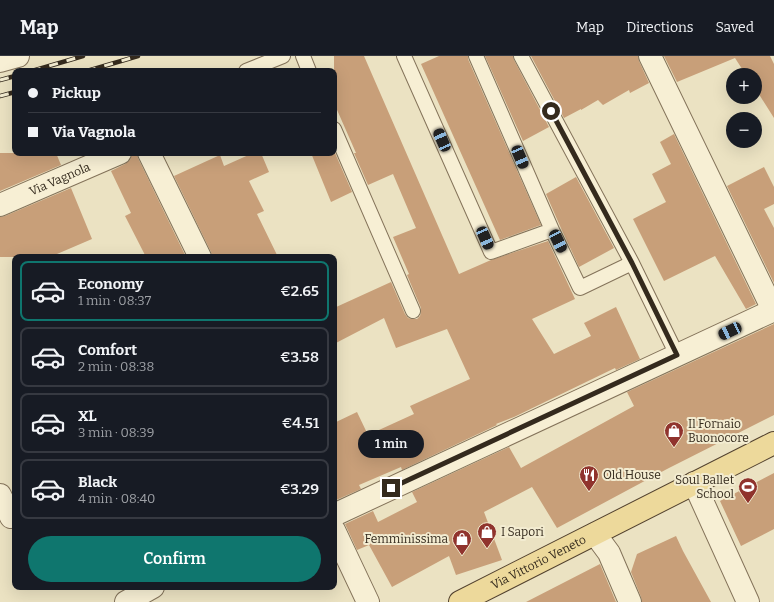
<!DOCTYPE html>
<meta charset="utf-8">
<style>
body{margin:0;font-family:Bitter,serif;background:#20242c;color:#f1f3f6;height:100vh;display:flex;flex-direction:column;font-size:15px;white-space:nowrap}
*{box-sizing:border-box;margin:0}
p{font-size:13px;color:#9ea1a6}
.icon{flex:none;width:22px;height:22px;fill:none;stroke:currentColor;stroke-width:2;stroke-linecap:round;stroke-linejoin:round}
.map{position:relative;flex:1;overflow:hidden}
.sheet{position:absolute;left:12px;top:198px;width:325px;height:336px;display:flex;flex-direction:column;background:#171b24;border-radius:8px;box-shadow:0 4px 16px #0002}
.sheet>*{flex:none}
.banner{position:absolute;left:12px;top:12px;width:325px;height:88px;border-radius:8px;box-shadow:0 4px 16px #0002;display:grid;align-content:center;height:88px;padding:0 16px;background:#171b24}
.tools{position:absolute;left:726px;top:12px;display:grid;gap:8px}
.tools a{display:grid;place-items:center;width:36px;height:36px;border-radius:50%;background:#171b24;box-shadow:0 4px 16px #0002;font-size:20px}
.end{position:absolute;width:18px;height:18px;margin:-9px;border:5px solid #342a1d;background:#fff;box-shadow:0 0 0 2px #fff}
.from{border-radius:50%}
.bubble{position:absolute;height:28px;border-radius:14px;background:#171b24;box-shadow:0 4px 16px #0002;font-size:13px;font-weight:600;line-height:28px;text-align:center}
.car{position:absolute;width:12px;height:24px;margin:-12px -6px;border-radius:5px;box-shadow:0 0 3px 1px #0007;background:linear-gradient(#222 24%,#8ab4d8 0 40%,#222 0 76%,#8ab4d8 0 86%,#222 0)}
.banner b{display:flex;align-items:center;gap:14px;height:38px;font-size:15px}
.banner b+b{border-top:1px solid #363941}
.banner i{width:10px;height:10px;background:#f1f3f6}
ul{padding:7px 0 0;list-style:none}
li{display:flex;align-items:center;gap:12px;height:60px;margin:0 8px 6px;padding:0 8px;border:2px solid #363941;border-radius:8px}
li div{flex:1}
li b{display:block;font-size:15px}
li em{font-style:normal;font-weight:600}
li.active{border-color:#0f766e}
li>.icon{width:36px;height:36px;stroke-width:1.5}
.button{display:flex;gap:8px;margin-top:auto;padding:8px 16px}
.button a{flex:1;height:46px;border-radius:24px;background:#0f766e;color:#fff;font-size:16px;font-weight:600;line-height:46px;text-align:center}
header{display:flex;align-items:center;gap:24px;box-sizing:border-box;height:56px;padding:0 20px;background:#171b24;border-bottom:1px solid #363941}
header strong{font-size:19px}
nav{display:flex;gap:22px;margin-inline-start:auto;font-size:14px}
.map>svg:first-child{display:block}
.building{fill:#c89f79}
.lines{fill:none;stroke-linecap:round;stroke-linejoin:round}
.service-casing{stroke:#84735a;stroke-width:16}
.minor-casing{stroke:#84735a;stroke-width:24}
.tertiary-casing{stroke:#84735a;stroke-width:24}
.primary-casing{stroke:#52412e;stroke-width:24}
.service{stroke:#f7efd4;stroke-width:14}
.minor{stroke:#f7efd4;stroke-width:22}
.tertiary{stroke:#f7efd4;stroke-width:22}
.primary{stroke:#edd99b;stroke-width:22}
.rail-casing{stroke:#342a1d;stroke-width:4.5}
.rail{stroke:#f3ecd1;stroke-width:3;stroke-dasharray:9;stroke-linecap:butt}
.route{stroke:#342a1d;stroke-width:5}
.labels{text-anchor:middle;dominant-baseline:central;stroke-width:4;stroke-linejoin:round;paint-order:stroke}
.street-label{font-size:12px;fill:#342a1d;stroke:#f3ecd1}
.poi-label{font-size:12px;fill:#342a1d;stroke:#f3ecd1;text-anchor:start}
</style>
<header>
<strong>Map</strong>
<nav><a>Map</a><a>Directions</a><a>Saved</a></nav>
</header>
<div class="map">
<svg width="774" height="546" viewBox="0 0 774 546">
<rect width="100%" height="100%" fill="#ebe2c2"/>
<!-- building -->
<path class="building" d="M 334,0 L 364,0 L 459,218 L 491,204 L 548,185 L 575,243 L 532,263 L 554,298 L 591,280 L 584,267 L 616,251 L 640,303 L 616,314 L 615,312 L 514,361 L 496,368 L 497,369 L 402,414 L 401,411 L 359,429 L 361,433 L 334,445 L 334,367 L 357,356 L 368,379 L 414,358 L 410,350 L 470,323 L 447,273 L 396,292 L 384,262 L 334,288 L 334,252 L 391,226 L 405,258 L 408,262 L 412,263 L 417,263 L 420,260 L 421,256 L 421,252 L 407,219 L 409,218 L 393,181 L 416,172 L 393,118 L 368,129 L 354,97 L 356,97 L 334,47 Z
M 439,0 L 468,0 L 468,3 L 541,169 L 500,184 L 421,8 Z
M 485,0 L 513,0 L 514,4 L 549,71 L 523,85 Z
M 531,0 L 638,0 L 639,5 L 649,27 L 630,37 L 629,34 L 603,49 L 598,44 L 581,54 L 581,53 L 564,62 Z
M 664,0 L 770,0 L 774,8 L 774,62 L 755,32 L 755,19 L 746,19 L 735,2 L 677,26 Z
M 674,78 L 756,248 L 746,253 L 715,200 L 664,225 L 633,163 L 666,146 L 652,118 L 671,108 L 660,86 Z
M 0,97 L 56,97 L 61,109 L 0,135 Z
M 136,97 L 137,98 L 138,102 L 186,201 L 146,201 L 125,160 L 131,157 L 111,115 L 125,108 L 130,104 L 132,98 Z
M 253,97 L 261,97 L 269,116 L 249,125 L 264,155 L 257,158 L 278,201 L 212,201 L 211,196 L 174,120 L 220,99 L 224,110 Z
M 311,97 L 335,97 L 352,136 L 331,146 Z
M 764,111 L 774,131 L 774,148 L 764,153 L 774,172 L 774,227 L 727,130 Z
M 576,121 L 614,192 L 579,211 L 560,170 L 546,138 Z
M 71,132 L 92,183 L 50,201 L 0,201 L 0,161 L 5,160 Z
M 774,268 L 774,359 L 667,413 L 557,472 L 532,431 L 484,456 L 502,504 L 456,519 L 449,500 L 392,531 L 369,489 L 357,494 L 345,468 L 373,455 L 378,466 L 417,446 L 412,436 L 509,391 L 521,412 L 634,350 L 627,336 Z
M 774,417 L 774,473 L 741,490 L 720,445 Z
M 676,480 L 683,495 L 711,546 L 642,546 L 641,541 L 631,516 L 637,498 Z
M 600,508 L 616,546 L 526,546 Z"/>
<g class="lines">
<defs>
<path id="service" d="M 303,0 L 309,15
M 404,0 L 491,196 L 552,174 L 580,232 L 632,207
M 476,0 L 552,174
M 521,0 L 632,207 L 677,299
M 246,15 L 283,0
M 334,73 L 413,255"/>
<g id="minor">
<path d="M 650,0 L 773,254"/>
<path d="M 0,5 L 18,0"/>
<path d="M 149,97 L 200,201"/>
<path id="s1" d="M 0,149 L 120,97"/>
<path d="M 0,439 L 11,461"/>
<path d="M 334,459 L 774,254"/>
<path d="M 334,474 L 368,546"/>
<path d="M 595,478 L 609,497 L 630,546"/>
<path d="M 126,546 L 153,531"/>
</g>
<path id="tertiary" d="M 694,427 L 748,546"/>
<g id="primary">
<path id="s2" d="M 460,546 L 774,387"/>
</g>
</defs>
<!-- service casing -->
<use href="#service" class="service-casing"/>
<!-- minor casing -->
<use href="#minor" class="minor-casing"/>
<!-- tertiary casing -->
<use href="#tertiary" class="tertiary-casing"/>
<!-- primary casing -->
<use href="#primary" class="primary-casing"/>
<!-- service -->
<use href="#service" class="service"/>
<!-- minor -->
<use href="#minor" class="minor"/>
<!-- tertiary -->
<use href="#tertiary" class="tertiary"/>
<!-- primary -->
<use href="#primary" class="primary"/>
<defs>
<path id="rail" d="M 32,15 L 83,0
M 87,15 L 138,0
M 0,24 L 15,20
M 0,40 L 15,36"/>
</defs>
<!-- rail casing -->
<use href="#rail" class="rail-casing"/>
<!-- rail -->
<use href="#rail" class="rail"/>
</g>
<g class="lines">
<!-- route -->
<path class="route" d="M 391,432 L 677,299 L 632,207 L 551,55"/>
</g>
<!-- icons -->
<defs>
<symbol id="shop-pin" viewBox="-11 -11 22 30"><path d="M0 17L-7.5 6A9.5 9.5 0 1 1 7.5 6Z" fill="#90332d" stroke="#f3ecd1"/><path d="M-5-2.5h2.3a2.7 3.5 0 0 1 5.4 0H5L5.5 6h-11ZM-1.5-2.5h3a1.5 2.3 0 0 0-3 0Z" fill="#fff"/></symbol>
<symbol id="restaurant-pin" viewBox="-11 -11 22 30"><path d="M0 17L-7.5 6A9.5 9.5 0 1 1 7.5 6Z" fill="#90332d" stroke="#f3ecd1"/><path d="M-5-6h1v4h1v-4h1v4h1v-4h1v5L-1.5 .5V6h-2V.5L-5-1ZM5-6V6H3V1.5H1.5Q1.5-4 5-6Z" fill="#fff"/></symbol>
<symbol id="stadium-pin" viewBox="-11 -11 22 30"><path d="M0 17L-7.5 6A9.5 9.5 0 1 1 7.5 6Z" fill="#90332d" stroke="#f3ecd1"/><path d="M0-5a6.5 5 0 1 0 0 10a6.5 5 0 1 0 0-10ZM-3.5-1.8h7v3.6h-7Z" fill="#fff"/></symbol>
</defs>
<g fill-rule="evenodd">
<use href="#shop-pin" x="663" y="364" width="22" height="30"/>
<use href="#restaurant-pin" x="578" y="408" width="22" height="30"/>
<use href="#stadium-pin" x="737" y="420" width="22" height="30"/>
<use href="#shop-pin" x="476" y="465" width="22" height="30"/>
<use href="#shop-pin" x="451" y="472" width="22" height="30"/>
</g>
<g class="labels">
<!-- street labels -->
<g class="street-label">
<text stroke="none"><textPath href="#s1" startOffset="65">Via Vagnola</textPath></text>
<text stroke="none"><textPath href="#s2" startOffset="88">Via Vittorio Veneto</textPath></text>
</g>
<!-- poi labels -->
<g class="poi-label">
<text x="688" y="368">Il Fornaio<tspan x="688" dy="14">Buonocore</tspan></text>
<text x="603" y="419">Old House</text>
<text x="734" y="424" text-anchor="end">Soul Ballet<tspan x="734" dy="14">School</tspan></text>
<text x="501" y="476">I Sapori</text>
<text x="448" y="483" text-anchor="end">Femminissima</text>
</g>
</g>
</svg>
<div class="tools">
<a>+</a>
<a>−</a>
</div>
<i class="end from" style="left:551px;top:55px"></i>
<i class="end" style="left:391px;top:432px"></i>
<div class="bubble" style="left:358px;top:374px;width:66px">1 min</div>
<i class="car" style="left:442px;top:84px;rotate:336deg"></i>
<i class="car" style="left:520px;top:101px;rotate:157deg"></i>
<i class="car" style="left:485px;top:182px;rotate:156deg"></i>
<i class="car" style="left:558px;top:185px;rotate:154deg"></i>
<i class="car" style="left:730px;top:275px;rotate:245deg"></i>
<div class="banner">
<b><i class="from"></i>Pickup</b>
<b><i></i>Via Vagnola</b>
</div>
<section class="sheet">
<ul>
<li class="active"><svg class="icon" aria-label="car" viewBox="0 0 24 24"><path d="M5 17H2v-5l4-1 3-4h7l3 4 3 1v5h-3M9 17h6M6 11h13"/><circle cx="7" cy="17" r="2"/><circle cx="17" cy="17" r="2"/></svg><div><b>Economy</b><p>1 min · 08:37</p></div><em>€2.65</em></li>
<li><svg class="icon" aria-label="car" viewBox="0 0 24 24"><path d="M5 17H2v-5l4-1 3-4h7l3 4 3 1v5h-3M9 17h6M6 11h13"/><circle cx="7" cy="17" r="2"/><circle cx="17" cy="17" r="2"/></svg><div><b>Comfort</b><p>2 min · 08:38</p></div><em>€3.58</em></li>
<li><svg class="icon" aria-label="car" viewBox="0 0 24 24"><path d="M5 17H2v-5l4-1 3-4h7l3 4 3 1v5h-3M9 17h6M6 11h13"/><circle cx="7" cy="17" r="2"/><circle cx="17" cy="17" r="2"/></svg><div><b>XL</b><p>3 min · 08:39</p></div><em>€4.51</em></li>
<li><svg class="icon" aria-label="car" viewBox="0 0 24 24"><path d="M5 17H2v-5l4-1 3-4h7l3 4 3 1v5h-3M9 17h6M6 11h13"/><circle cx="7" cy="17" r="2"/><circle cx="17" cy="17" r="2"/></svg><div><b>Black</b><p>4 min · 08:40</p></div><em>€3.29</em></li>
</ul>
<div class="button"><a>Confirm</a></div>
</section>
</div>
